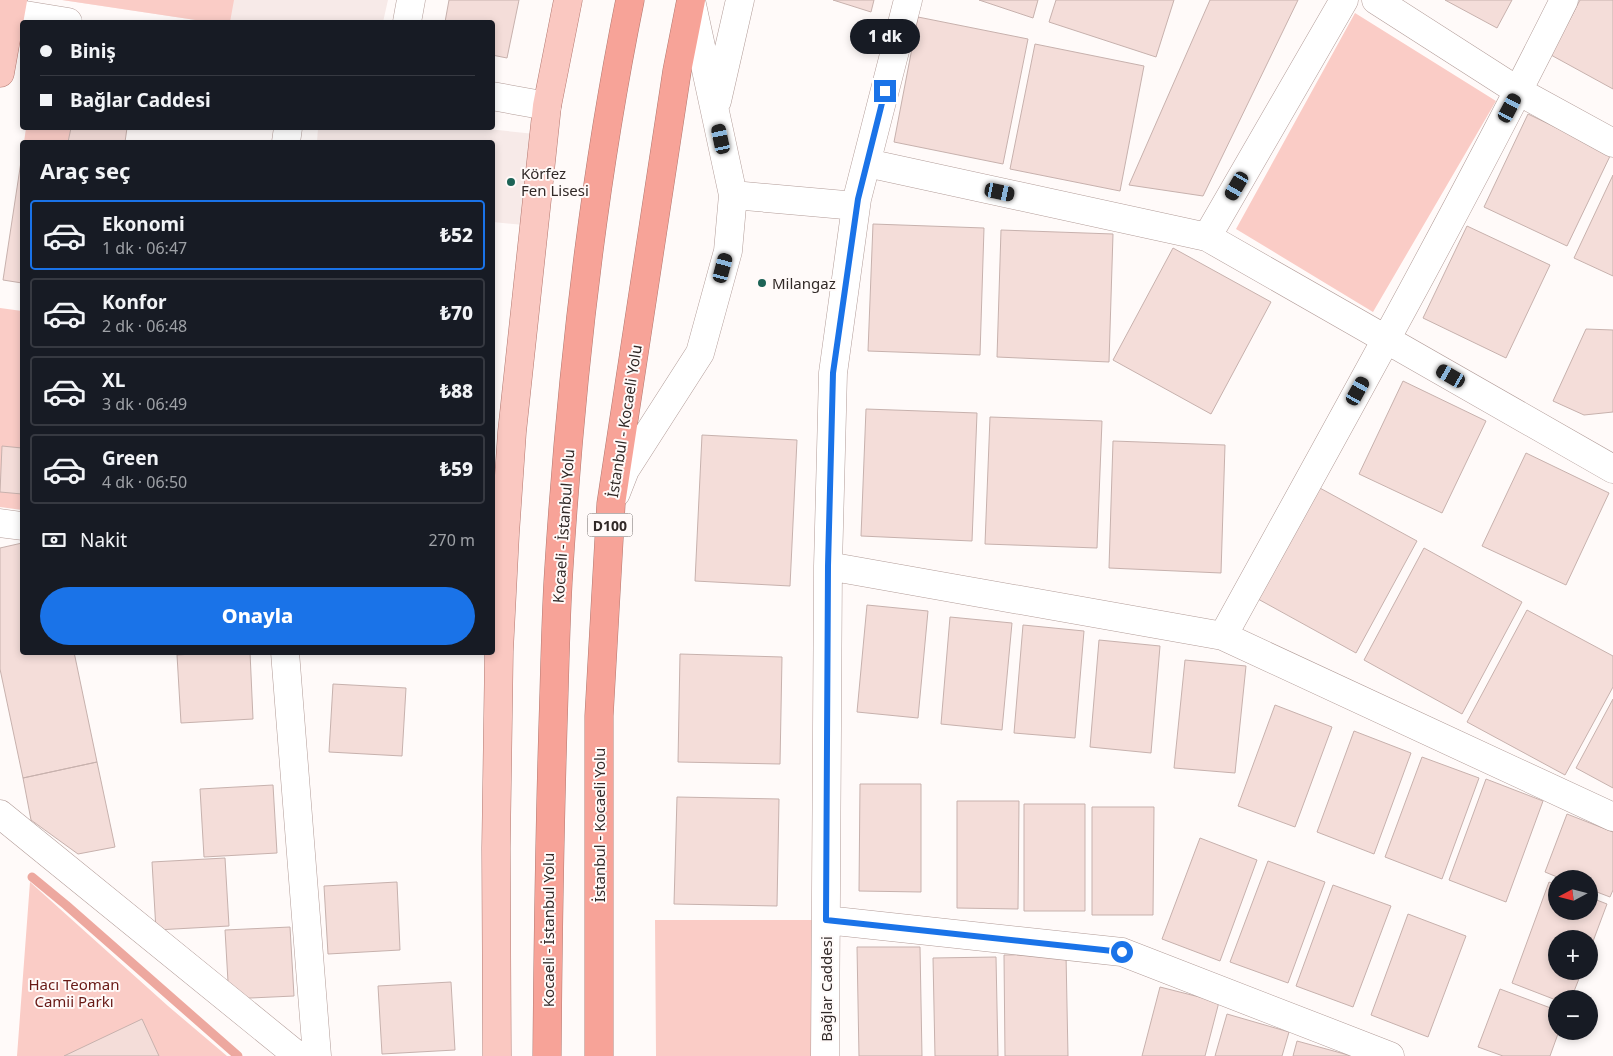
<!DOCTYPE html>
<html lang="tr">
<meta charset="utf-8">
<style>
body{margin:0;font-family:"Noto Sans",sans-serif;background:#20242c;color:#f1f3f6;height:100vh;display:flex;flex-direction:column;font-size:19px;white-space:nowrap}
*{box-sizing:border-box;margin:0}
p{font-size:16px;color:#9ea1a6}
.icon{flex:none;width:28px;height:28px;fill:none;stroke:currentColor;stroke-width:2;stroke-linecap:round;stroke-linejoin:round}
.map{position:relative;flex:1;overflow:hidden}
.details{position:absolute;left:20px;top:140px;width:475px;height:515px;display:flex;flex-direction:column;background:#171b24;border-radius:5px;box-shadow:0 2px 8px #0003}
.details>*{flex:none}
.banner{position:absolute;left:20px;top:20px;width:475px;height:110px;border-radius:5px;box-shadow:0 2px 8px #0003;display:grid;align-content:center;height:110px;padding:0 20px;background:#171b24}
.needle{width:32px;rotate:263deg}
.tools{position:absolute;left:1548px;top:870px;display:grid;gap:10px}
.tools a{display:grid;place-items:center;width:50px;height:50px;border-radius:50%;background:#171b24;box-shadow:0 2px 8px #0003;font-size:25px}
.end{position:absolute;width:22px;height:22px;margin:-11px;border:6px solid #1a73e8;background:#fff;box-shadow:0 0 0 2px #fff}
.from{border-radius:50%}
.bubble{position:absolute;height:35px;border-radius:18px;background:#171b24;box-shadow:0 2px 8px #0003;font-size:16px;font-weight:800;line-height:35px;text-align:center}
.car{position:absolute;width:15px;height:30px;margin:-15px -8px;border-radius:6px;box-shadow:0 0 4px 1px #0007;background:linear-gradient(#222 24%,#8ab4d8 0 40%,#222 0 76%,#8ab4d8 0 86%,#222 0)}
.banner b{display:flex;align-items:center;gap:18px;height:48px;font-size:19px}
.banner b+b{border-top:1px solid #363941}
.banner i{width:12px;height:12px;background:#f1f3f6}
ul{padding:0;list-style:none}
li{display:flex;align-items:center;gap:15px;height:70px;margin:0 10px 8px;padding:0 10px;border:2px solid #363941;border-radius:5px}
li div{flex:1}
li b{display:block;font-size:19px}
li em{font-style:normal;font-weight:800}
li.active{border-color:#1a73e8}
li>.icon{width:45px;height:45px;stroke-width:1.5}
h2{padding:0 20px;font-size:22px;line-height:60px}
.pay{display:flex;align-items:center;gap:12px;height:55px;padding:0 20px;font-size:19px}
.pay p{margin-inline-start:auto}
.action{display:flex;gap:10px;margin-top:auto;padding:10px 20px}
.action a{flex:1;height:58px;border-radius:30px;background:#1a73e8;color:#fff;font-size:20px;font-weight:800;line-height:58px;text-align:center}
.map>svg:first-child{display:block}
.built{fill:#f7eae8}
.green{fill:#faccc6}
.lines{fill:none;stroke-linecap:round;stroke-linejoin:round}
.stream{stroke:#eda89f;stroke-width:9}
.building{fill:#f4ddd9;stroke:#c7b1ad}
.minor-casing{stroke:#b29c98;stroke-width:29}
.major-casing{stroke:#b27870;stroke-width:29}
.highway-casing{stroke:#b27870;stroke-width:29}
.minor{stroke:#fff;stroke-width:28}
.major{stroke:#fac8c1;stroke-width:28}
.highway{stroke:#f7a398;stroke-width:28}
.route{stroke:#1a73e8;stroke-width:6}
.poi-dot{fill:#1d6356;stroke:#fffaf9;stroke-width:2}
.labels{text-anchor:middle;dominant-baseline:central;stroke-width:4;stroke-linejoin:round;paint-order:stroke}
.shield{fill:#fffaf9;stroke:#6f6866;stroke-width:1}
.shield-label{font-size:14px;font-weight:bold;fill:#312927}
.poi-label{font-size:15px;fill:#312927;stroke:#fffaf9;text-anchor:start}
.street-label{font-size:15px;fill:#312927;stroke:#fffaf9}
.park-label{font-size:15px;fill:#681915;stroke:#fffaf9}
</style>
<div class="map">
<svg width="1613" height="1056" viewBox="0 0 1613 1056">
<rect width="100%" height="100%" fill="#fffaf9"/>
<!-- built -->
<path class="built" d="M 62,0 L 388,0 L 383,22 L 209,22 Z
M 318,128 L 478,128 L 535,134 L 524,225 L 493,222 L 492,142 L 317,142 Z"/>
<!-- green -->
<path class="green" d="M 62,0 L 234,0 L 230,22 L 209,22 Z
M 1355,13 L 1496,101 L 1373,312 L 1236,229 Z
M 26,128 L 71,128 L 68,142 L 24,142 Z
M 0,308 L 22,311 L 22,510 L 0,507 Z
M 30,882 L 168,1006 L 227,1056 L 17,1056 Z
M 655,920 L 826,920 L 825,1056 L 656,1056 Z"/>
<g class="lines">
<!-- stream -->
<path class="stream" d="M 32,877 L 66,905 L 238,1056"/>
</g>
<!-- building -->
<path class="building" d="M 449,0 L 519,0 L 507,58 L 492,55 L 492,22 L 445,22 Z
M 833,0 L 874,0 L 871,12 Z
M 979,0 L 1038,0 L 1033,18 Z
M 1056,0 L 1174,0 L 1156,57 L 1049,22 Z
M 1210,0 L 1298,0 L 1203,196 L 1129,185 Z
M 1445,0 L 1512,0 L 1497,28 Z
M 1580,0 L 1613,0 L 1613,89 L 1551,55 Z
M 918,17 L 1028,39 L 1003,164 L 894,142 Z
M 1035,44 L 1144,66 L 1120,191 L 1010,169 Z
M 1528,114 L 1611,154 L 1567,246 L 1484,207 Z
M 71,128 L 127,128 L 125,142 L 68,142 Z
M 22,155 L 22,283 L 3,280 Z
M 1613,175 L 1613,276 L 1574,258 Z
M 873,224 L 984,228 L 980,355 L 868,351 Z
M 1467,226 L 1550,265 L 1506,358 L 1423,318 Z
M 1001,230 L 1113,234 L 1109,362 L 997,357 Z
M 1173,248 L 1271,302 L 1211,414 L 1113,360 Z
M 1586,329 L 1613,330 L 1613,412 L 1584,415 L 1553,401 Z
M 1403,381 L 1486,421 L 1442,513 L 1359,474 Z
M 866,409 L 977,413 L 972,541 L 861,536 Z
M 990,417 L 1102,421 L 1097,548 L 985,544 Z
M 702,435 L 797,440 L 790,586 L 695,581 Z
M 1113,441 L 1225,445 L 1221,573 L 1109,568 Z
M 2,446 L 22,448 L 22,494 L 0,492 Z
M 1526,453 L 1609,493 L 1566,585 L 1482,546 Z
M 1318,487 L 1417,541 L 1356,653 L 1258,599 Z
M 22,543 L 22,652 L 74,652 L 97,762 L 23,778 L 0,669 L 0,548 Z
M 1424,548 L 1522,602 L 1462,714 L 1364,660 Z
M 867,605 L 928,611 L 918,718 L 857,712 Z
M 1527,610 L 1613,656 L 1613,687 L 1565,775 L 1467,722 Z
M 950,617 L 1012,623 L 1002,730 L 941,724 Z
M 1023,625 L 1084,631 L 1075,738 L 1014,733 Z
M 1099,640 L 1160,646 L 1151,753 L 1090,747 Z
M 224,652 L 250,652 L 253,719 L 181,723 L 177,655 Z
M 680,654 L 782,657 L 780,764 L 678,762 Z
M 1185,660 L 1246,666 L 1235,773 L 1174,768 Z
M 333,684 L 406,688 L 402,756 L 329,752 Z
M 1613,699 L 1613,788 L 1576,768 Z
M 1275,705 L 1332,727 L 1295,827 L 1238,806 Z
M 1354,731 L 1411,753 L 1374,854 L 1317,832 Z
M 1422,757 L 1479,778 L 1442,879 L 1385,857 Z
M 97,762 L 115,847 L 78,854 L 31,820 L 23,778 Z
M 1486,779 L 1543,801 L 1506,902 L 1449,880 Z
M 860,784 L 921,784 L 921,892 L 859,891 Z
M 273,785 L 277,853 L 204,857 L 200,789 Z
M 677,797 L 779,799 L 777,906 L 674,904 Z
M 957,801 L 1019,801 L 1018,909 L 957,908 Z
M 1024,804 L 1085,804 L 1085,911 L 1024,911 Z
M 1092,807 L 1154,807 L 1153,915 L 1092,915 Z
M 1567,814 L 1613,832 L 1613,890 L 1610,897 L 1589,889 L 1589,879 L 1562,879 L 1545,872 Z
M 1200,838 L 1257,860 L 1220,961 L 1162,939 Z
M 225,858 L 229,926 L 156,930 L 152,862 Z
M 1268,861 L 1325,882 L 1288,983 L 1230,962 Z
M 397,882 L 400,950 L 328,954 L 324,886 Z
M 1549,882 L 1556,885 L 1556,911 L 1589,911 L 1589,897 L 1607,904 L 1589,952 L 1589,939 L 1556,939 L 1556,971 L 1582,971 L 1571,999 L 1556,1000 L 1512,983 Z
M 1333,885 L 1391,906 L 1353,1007 L 1296,986 Z
M 1408,914 L 1466,936 L 1428,1037 L 1371,1015 Z
M 290,927 L 294,996 L 229,999 L 225,930 Z
M 857,947 L 920,947 L 922,1056 L 859,1056 Z
M 1066,954 L 1068,1056 L 1005,1056 L 1004,955 Z
M 996,957 L 998,1056 L 935,1056 L 933,958 Z
M 451,982 L 455,1050 L 382,1054 L 378,986 Z
M 1160,987 L 1219,1002 L 1205,1056 L 1142,1056 Z
M 1500,989 L 1556,1010 L 1556,1031 L 1559,1031 L 1550,1056 L 1503,1056 L 1478,1047 Z
M 1227,1014 L 1289,1032 L 1282,1056 L 1215,1056 Z
M 142,1019 L 159,1056 L 64,1056 Z
M 1297,1041 L 1352,1056 L 1293,1056 Z"/>
<g class="lines">
<defs>
<path id="minor" d="M 1376,0 L 1518,91 L 1613,143
M 0,11 L 68,22
M 407,22 L 411,0
M 492,96 L 547,106
M 717,101 L 740,0
M 286,142 L 288,128
M 867,163 L 1207,237 L 1613,469
M 733,195 L 856,206
M 1207,237 L 1344,0
M 616,493 L 625,470 L 700,353 L 728,251 L 733,195 L 691,0
M 0,523 L 22,526
M 828,566 L 1223,636 L 1613,817
M 1223,636 C 1339,425 1457,215 1564,0
M 285,652 L 317,1056
M 0,814 L 298,1056
M 826,920 L 1122,952 L 1390,1056
M 825,1056 L 828,566 L 833,373 L 857,199 L 908,0"/>
<path id="major" d="M 0,73 L 13,0
M 497,1056 L 496,848 L 499,651 L 505,534 L 512,432 L 547,106 L 568,0"/>
<path id="highway" d="M 547,1056 C 548,935 550,814 554,693 C 555,656 556,619 558,582 C 570,386 591,192 630,0
M 599,1056 L 599,716 L 611,504 L 677,71 L 691,0"/>
</defs>
<!-- minor casing -->
<use href="#minor" class="minor-casing"/>
<!-- major casing -->
<use href="#major" class="major-casing"/>
<!-- highway casing -->
<use href="#highway" class="highway-casing"/>
<!-- minor -->
<use href="#minor" class="minor"/>
<!-- major -->
<use href="#major" class="major"/>
<!-- highway -->
<use href="#highway" class="highway"/>
</g>
<g class="lines">
<!-- route -->
<path class="route" d="M 885,91 L 858,199 L 833,373 L 828,566 L 826,920 L 1122,952"/>
</g>
<!-- markers -->
<g class="poi-dot">
<circle cx="511" cy="182" r="5"/>
<circle cx="762" cy="283" r="5"/>
</g>
<g class="labels">
<!-- shield labels -->
<rect class="shield" x="587.5" y="513.5" width="45" height="23" rx="4"/>
<g class="shield-label">
<text x="610" y="525">D100</text>
</g>
<!-- poi labels -->
<g class="poi-label">
<text x="521" y="173">Körfez<tspan x="521" dy="17">Fen Lisesi</tspan></text>
<text x="772" y="283">Milangaz</text>
</g>
<!-- street labels -->
<g class="street-label">
<text transform="translate(624 421) rotate(-81)">İstanbul - Kocaeli Yolu</text>
<text transform="translate(563 526) rotate(-86)">Kocaeli - İstanbul Yolu</text>
<text transform="translate(599 825) rotate(-90)">İstanbul - Kocaeli Yolu</text>
<text transform="translate(548 930) rotate(-90)">Kocaeli - İstanbul Yolu</text>
<text transform="translate(826 989) rotate(-90)">Bağlar Caddesi</text>
</g>
<!-- park labels -->
<g class="park-label">
<text x="74" y="984">Hacı Teoman<tspan x="74" dy="17">Camii Parkı</tspan></text>
</g>
</g>
</svg>
<div class="tools">
<a><svg class="needle" viewBox="-14 -14 28 28"><path d="M0-13l5 13h-10z" fill="#e53935"/><path d="M0 13l5-13h-10z" fill="#9ea1a6"/></svg></a>
<a>+</a>
<a>−</a>
</div>
<i class="end from" style="left:1122px;top:952px"></i>
<i class="end" style="left:885px;top:91px"></i>
<div class="bubble" style="left:850px;top:19px;width:70px">1 dk</div>
<i class="car" style="left:1510px;top:108px;rotate:28deg"></i>
<i class="car" style="left:721px;top:139px;rotate:348deg"></i>
<i class="car" style="left:1237px;top:186px;rotate:210deg"></i>
<i class="car" style="left:1000px;top:192px;rotate:102deg"></i>
<i class="car" style="left:723px;top:268px;rotate:15deg"></i>
<i class="car" style="left:1451px;top:376px;rotate:300deg"></i>
<i class="car" style="left:1358px;top:391px;rotate:29deg"></i>
<div class="banner">
<b><i class="from"></i>Biniş</b>
<b><i></i>Bağlar Caddesi</b>
</div>
<section class="details">
<h2>Araç seç</h2>
<ul>
<li class="active"><svg class="icon" aria-label="car" viewBox="0 0 24 24"><path d="M5 17H2v-5l4-1 3-4h7l3 4 3 1v5h-3M9 17h6M6 11h13"/><circle cx="7" cy="17" r="2"/><circle cx="17" cy="17" r="2"/></svg><div><b>Ekonomi</b><p>1 dk · 06:47</p></div><em>₺52</em></li>
<li><svg class="icon" aria-label="car" viewBox="0 0 24 24"><path d="M5 17H2v-5l4-1 3-4h7l3 4 3 1v5h-3M9 17h6M6 11h13"/><circle cx="7" cy="17" r="2"/><circle cx="17" cy="17" r="2"/></svg><div><b>Konfor</b><p>2 dk · 06:48</p></div><em>₺70</em></li>
<li><svg class="icon" aria-label="car" viewBox="0 0 24 24"><path d="M5 17H2v-5l4-1 3-4h7l3 4 3 1v5h-3M9 17h6M6 11h13"/><circle cx="7" cy="17" r="2"/><circle cx="17" cy="17" r="2"/></svg><div><b>XL</b><p>3 dk · 06:49</p></div><em>₺88</em></li>
<li><svg class="icon" aria-label="car" viewBox="0 0 24 24"><path d="M5 17H2v-5l4-1 3-4h7l3 4 3 1v5h-3M9 17h6M6 11h13"/><circle cx="7" cy="17" r="2"/><circle cx="17" cy="17" r="2"/></svg><div><b>Green</b><p>4 dk · 06:50</p></div><em>₺59</em></li>
</ul>
<div class="pay"><svg class="icon" aria-label="cash" viewBox="0 0 24 24"><path d="M3 7h18v10H3z"/><circle cx="12" cy="12" r="2"/></svg>Nakit<p>270 m</p></div>
<div class="action"><a>Onayla</a></div>
</section>
</div>
